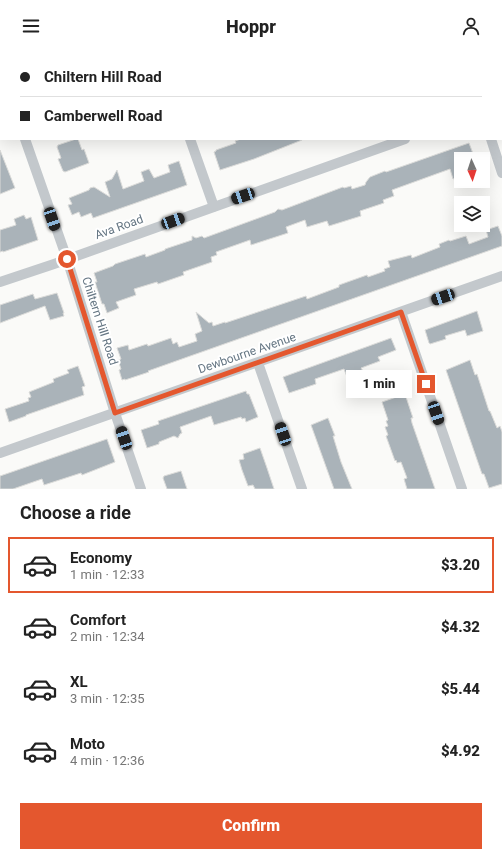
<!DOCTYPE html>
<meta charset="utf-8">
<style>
body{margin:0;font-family:Roboto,sans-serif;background:#f6f6f6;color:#222;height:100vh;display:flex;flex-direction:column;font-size:15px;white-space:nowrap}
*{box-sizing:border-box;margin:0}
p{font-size:13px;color:#767676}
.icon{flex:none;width:22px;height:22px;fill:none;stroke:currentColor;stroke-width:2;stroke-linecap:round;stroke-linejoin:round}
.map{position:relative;height:437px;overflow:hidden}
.sheet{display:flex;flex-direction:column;background:#fff;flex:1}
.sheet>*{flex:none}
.guide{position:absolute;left:0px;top:0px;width:502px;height:88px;box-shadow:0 4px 16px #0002;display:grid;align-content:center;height:88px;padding:0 20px;background:#fff}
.needle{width:26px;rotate:177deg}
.buttons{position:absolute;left:454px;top:100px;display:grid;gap:8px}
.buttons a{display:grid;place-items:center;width:36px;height:36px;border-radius:0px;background:#fff;box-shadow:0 4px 16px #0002;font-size:20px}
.end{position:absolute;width:18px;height:18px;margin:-9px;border:5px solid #e4572e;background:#fff;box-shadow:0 0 0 2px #fff}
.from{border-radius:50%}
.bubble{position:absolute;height:28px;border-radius:0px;background:#fff;box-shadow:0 4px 16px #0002;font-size:13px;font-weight:800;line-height:28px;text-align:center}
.car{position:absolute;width:12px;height:24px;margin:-12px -6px;border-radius:5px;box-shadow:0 0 3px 1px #0007;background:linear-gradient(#222 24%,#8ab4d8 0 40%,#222 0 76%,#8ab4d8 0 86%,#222 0)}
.guide b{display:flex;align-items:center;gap:14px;height:38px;font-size:15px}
.guide b+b{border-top:1px solid #e0e0e0}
.guide i{width:10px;height:10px;background:#222}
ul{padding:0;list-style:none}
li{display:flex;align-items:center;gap:12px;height:56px;margin:0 8px 6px;padding:0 12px;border:2px solid transparent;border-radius:0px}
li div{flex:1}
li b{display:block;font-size:15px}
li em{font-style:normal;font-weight:800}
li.selected{border-color:#e4572e}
li>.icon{width:36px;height:36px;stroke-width:1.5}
h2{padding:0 20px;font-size:18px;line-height:48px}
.button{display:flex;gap:8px;margin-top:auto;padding:8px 20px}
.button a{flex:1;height:46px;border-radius:0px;background:#e4572e;color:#fff;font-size:16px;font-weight:800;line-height:46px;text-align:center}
header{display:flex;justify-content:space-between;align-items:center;height:52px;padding:0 20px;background:#fff;font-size:18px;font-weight:800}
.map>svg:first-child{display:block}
.building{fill:#aab3b9;stroke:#dcdcda}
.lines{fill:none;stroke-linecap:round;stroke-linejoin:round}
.minor{stroke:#c3c8cc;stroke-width:10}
.route{stroke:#e4572e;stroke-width:5}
.labels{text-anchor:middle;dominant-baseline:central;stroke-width:4;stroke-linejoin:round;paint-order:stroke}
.street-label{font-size:12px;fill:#657683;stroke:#fff}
</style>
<header><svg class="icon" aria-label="menu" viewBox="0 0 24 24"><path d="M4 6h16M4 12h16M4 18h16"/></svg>Hoppr<svg class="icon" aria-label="person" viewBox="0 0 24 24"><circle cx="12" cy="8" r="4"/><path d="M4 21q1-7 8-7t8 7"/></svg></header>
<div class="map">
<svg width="502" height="437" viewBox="0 0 502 437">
<rect width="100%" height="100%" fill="#fafaf8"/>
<!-- building -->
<path class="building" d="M 76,87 L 78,87 L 82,98 L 84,97 L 89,111 L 65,120 L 63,119 L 58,107 L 61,106 L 57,95 L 58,93 Z
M 241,87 L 302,87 L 302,88 L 254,107 L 220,118 L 214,100 L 216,99 L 216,98 L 236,91 L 235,89 Z
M 469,91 L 475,107 L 461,107 L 461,124 L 453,127 L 450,117 L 392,138 L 394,144 L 383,148 L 384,151 L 360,159 L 361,164 L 329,174 L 327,169 L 307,175 L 305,168 L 286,175 L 288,181 L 251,193 L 250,188 L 216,200 L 217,203 L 211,205 L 212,210 L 183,220 L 184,223 L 158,232 L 157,230 L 134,237 L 136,243 L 116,250 L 119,256 L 107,261 L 104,252 L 102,252 L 95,230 L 97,230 L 94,221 L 113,214 L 115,212 L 145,202 L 146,205 L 165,198 L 165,197 L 192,188 L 192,184 L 196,186 L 202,184 L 204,186 L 275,160 L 278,157 L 282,158 L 343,135 L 344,136 L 351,134 L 352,137 L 365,133 L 366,130 L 370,125 L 385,119 L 386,120 Z
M 0,98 L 15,136 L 0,142 Z
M 179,109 L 187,133 L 93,166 L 91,161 L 81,165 L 79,160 L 72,163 L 68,153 L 72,152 L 69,146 L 89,138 L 90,136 L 94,135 L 110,145 L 105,130 L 112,127 L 117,118 L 123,137 L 144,129 L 141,120 L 149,117 L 154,126 L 170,120 L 168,113 Z
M 24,163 L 26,167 L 31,165 L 38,188 L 3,200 L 3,199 L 0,200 L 0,178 L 16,173 L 14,167 Z
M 498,174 L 502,184 L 502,194 L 179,308 L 148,319 L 149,320 L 125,328 L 125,327 L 122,328 L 119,318 L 121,317 L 118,308 L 121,307 L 117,296 L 128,293 L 129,298 L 147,292 L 148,294 L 171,286 L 173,292 L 177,290 L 179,295 L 197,289 L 195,282 L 202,279 L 196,260 L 209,271 L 212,270 L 213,274 L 225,270 L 225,271 L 306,244 L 307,247 L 339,235 L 339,233 L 367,223 L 368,225 L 385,219 L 384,217 L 390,215 L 388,209 L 411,203 L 412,206 L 440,195 L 439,192 L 449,188 L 450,189 L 466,184 L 469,192 L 488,185 L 486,178 Z
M 57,241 L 64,261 L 63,261 L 64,264 L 50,268 L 45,254 L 0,271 L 0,253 L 33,242 L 35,247 Z
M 477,259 L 483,279 L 467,284 L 465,278 L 445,284 L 446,287 L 430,292 L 429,291 L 425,278 Z
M 391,286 L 396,298 L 378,305 L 380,309 L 361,316 L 363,319 L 347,325 L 344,317 L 315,327 L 316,332 L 289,341 L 283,325 Z
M 470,308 L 475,323 L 477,322 L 489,359 L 490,359 L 497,376 L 500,374 L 502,380 L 502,432 L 489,436 L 484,422 L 482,422 L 446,318 Z
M 78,314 L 85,334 L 82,335 L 84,343 L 26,363 L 26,364 L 9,370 L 5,357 L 29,349 L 28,346 L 31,345 L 29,340 L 54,330 L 53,327 L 69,321 L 67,318 Z
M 246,339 L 247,342 L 249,342 L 258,365 L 246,370 L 245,366 L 242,367 L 241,365 L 214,373 L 211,364 L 180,375 L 182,381 L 180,382 L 178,386 L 174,384 L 159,390 L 159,392 L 147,396 L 141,378 L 159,372 L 158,369 Z
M 405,342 L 413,366 L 411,366 L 412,371 L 435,437 L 407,437 L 404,427 L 407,426 L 401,410 L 397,411 L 396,408 L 395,409 L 386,384 L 388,383 L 385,375 L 388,374 L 386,369 L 388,368 L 382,350 Z
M 328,366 L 335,384 L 333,384 L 341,410 L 352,437 L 334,437 L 311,373 Z
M 107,387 L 115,410 L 82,423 L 81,421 L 44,433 L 42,427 L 13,437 L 0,437 L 0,424 Z
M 260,396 L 267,416 L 274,437 L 255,437 L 253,433 L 248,434 L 242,418 L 239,408 L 244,407 L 243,402 Z
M 181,419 L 187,437 L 167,437 L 163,426 L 164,424 Z"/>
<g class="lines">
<!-- minor -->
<path class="minor" d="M 162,0 L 162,1
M 444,0 L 445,1
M 0,14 L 1,17
M 501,53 L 502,53
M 25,87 L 67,207 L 115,361 L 141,437
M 190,87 L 214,155
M 491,87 L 502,121
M 0,230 L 54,212 L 405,87
M 401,260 L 462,437
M 258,311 L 302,437
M 0,401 L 502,224"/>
</g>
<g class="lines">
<!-- route -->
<path class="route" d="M 67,207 L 115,361 L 401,260 L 426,332"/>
</g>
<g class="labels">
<!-- street labels -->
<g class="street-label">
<text transform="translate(119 175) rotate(-20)">Ava Road</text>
<text transform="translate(100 269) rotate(72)">Chiltern Hill Road</text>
<text transform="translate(247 301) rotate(-19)">Dewbourne Avenue</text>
</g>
</g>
</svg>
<div class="buttons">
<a><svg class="needle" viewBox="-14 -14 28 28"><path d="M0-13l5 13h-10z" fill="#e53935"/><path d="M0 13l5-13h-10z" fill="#767676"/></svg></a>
<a><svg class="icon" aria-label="layers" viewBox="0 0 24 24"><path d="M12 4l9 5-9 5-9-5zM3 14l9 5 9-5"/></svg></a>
</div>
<i class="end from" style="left:67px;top:207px"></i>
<i class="end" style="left:426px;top:332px"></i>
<div class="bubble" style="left:346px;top:318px;width:66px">1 min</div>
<i class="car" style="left:243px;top:144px;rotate:251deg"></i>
<i class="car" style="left:52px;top:167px;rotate:161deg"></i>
<i class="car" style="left:173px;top:169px;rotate:70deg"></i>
<i class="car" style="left:443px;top:245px;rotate:251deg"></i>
<i class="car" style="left:436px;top:361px;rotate:161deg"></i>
<i class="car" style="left:283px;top:382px;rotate:341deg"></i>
<i class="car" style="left:124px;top:386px;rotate:341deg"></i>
<div class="guide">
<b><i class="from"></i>Chiltern Hill Road</b>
<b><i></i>Camberwell Road</b>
</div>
</div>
<section class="sheet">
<h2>Choose a ride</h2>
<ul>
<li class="selected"><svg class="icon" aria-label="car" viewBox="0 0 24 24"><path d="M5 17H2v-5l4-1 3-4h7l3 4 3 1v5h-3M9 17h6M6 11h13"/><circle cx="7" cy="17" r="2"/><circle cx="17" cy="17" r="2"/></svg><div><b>Economy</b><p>1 min · 12:33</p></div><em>$3.20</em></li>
<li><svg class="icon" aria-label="car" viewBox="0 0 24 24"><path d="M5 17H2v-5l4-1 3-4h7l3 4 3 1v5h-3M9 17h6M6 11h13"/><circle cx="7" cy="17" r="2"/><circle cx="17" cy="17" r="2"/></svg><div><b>Comfort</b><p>2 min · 12:34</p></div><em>$4.32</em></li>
<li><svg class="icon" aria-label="car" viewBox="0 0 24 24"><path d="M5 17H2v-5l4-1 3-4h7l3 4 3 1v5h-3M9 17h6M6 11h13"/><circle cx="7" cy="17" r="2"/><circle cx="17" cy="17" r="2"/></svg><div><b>XL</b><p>3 min · 12:35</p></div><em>$5.44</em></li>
<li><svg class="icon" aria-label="car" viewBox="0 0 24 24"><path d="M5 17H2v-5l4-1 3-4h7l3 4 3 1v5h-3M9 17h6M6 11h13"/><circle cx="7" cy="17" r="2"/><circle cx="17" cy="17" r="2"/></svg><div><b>Moto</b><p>4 min · 12:36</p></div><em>$4.92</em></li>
</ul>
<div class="button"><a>Confirm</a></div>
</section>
